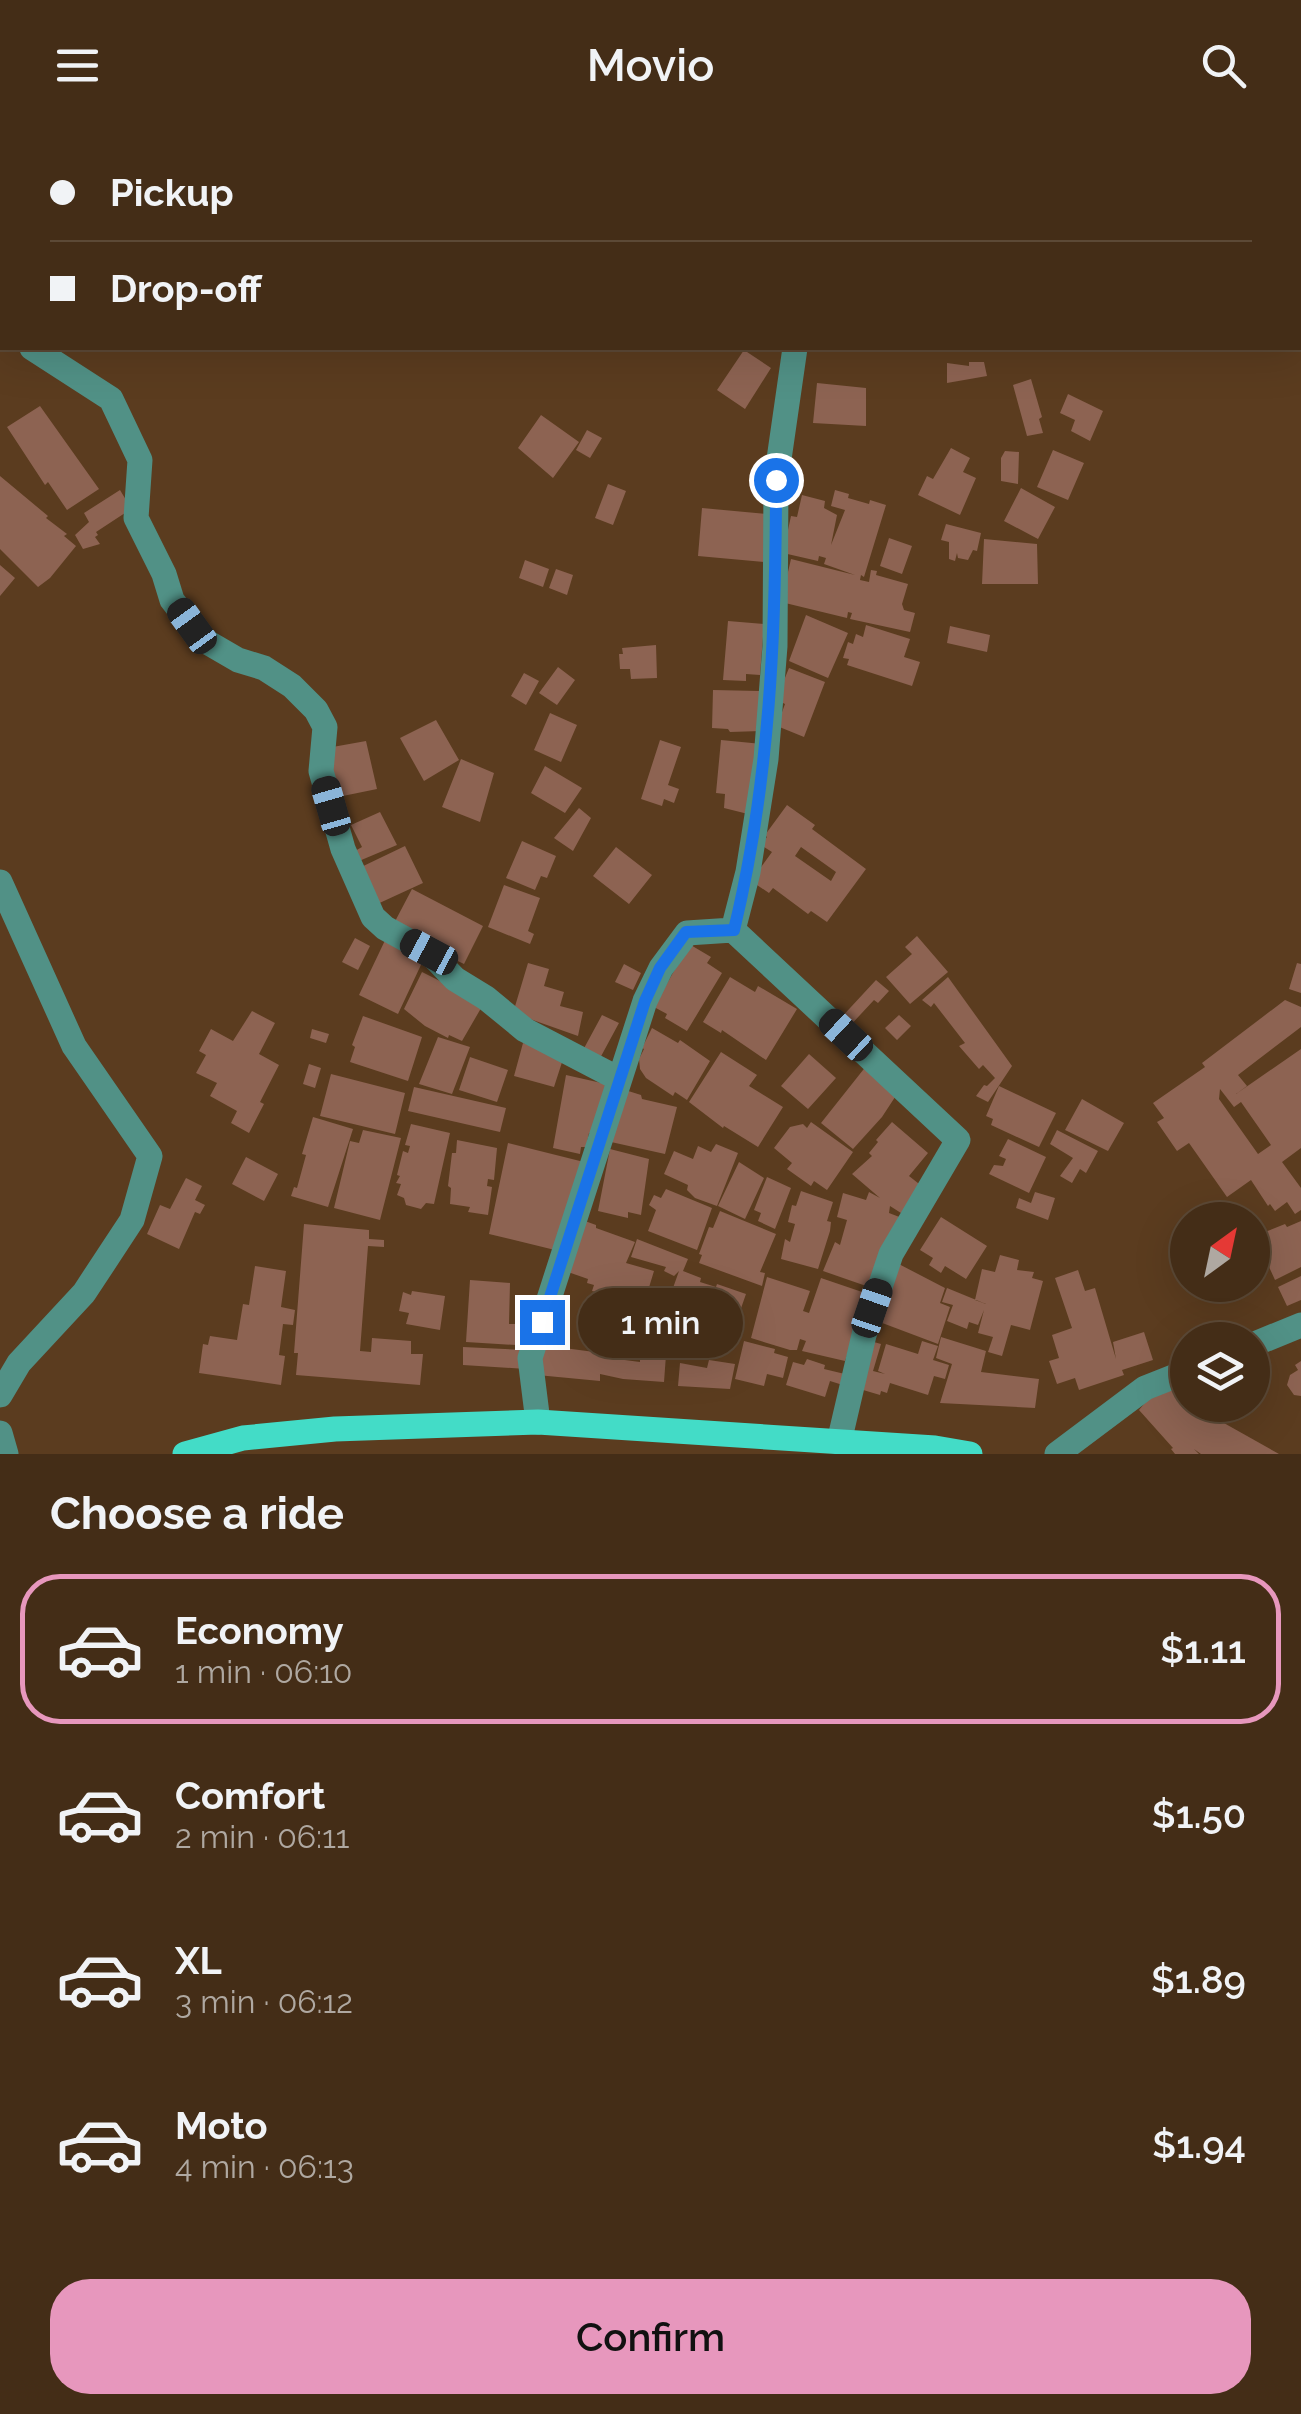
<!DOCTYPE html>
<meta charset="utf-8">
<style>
body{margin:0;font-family:Raleway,sans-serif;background:#4b3520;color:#f1f3f6;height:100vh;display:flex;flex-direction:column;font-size:38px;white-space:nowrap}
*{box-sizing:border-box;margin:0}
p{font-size:32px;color:#afa8a1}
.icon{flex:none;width:55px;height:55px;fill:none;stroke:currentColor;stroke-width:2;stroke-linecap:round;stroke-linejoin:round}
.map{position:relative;height:1324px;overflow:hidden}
.details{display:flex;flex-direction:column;background:#442d17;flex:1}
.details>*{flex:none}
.top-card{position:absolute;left:0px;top:0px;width:1302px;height:220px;box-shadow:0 10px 40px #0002,0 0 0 2px #5c4936;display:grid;align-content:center;height:220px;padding:0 50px;background:#442d17}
.needle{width:65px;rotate:33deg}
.controls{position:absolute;left:1170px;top:1072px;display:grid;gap:20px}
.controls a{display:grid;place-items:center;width:100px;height:100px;border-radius:50%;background:#442d17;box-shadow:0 10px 40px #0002,0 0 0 2px #5c4936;font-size:50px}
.end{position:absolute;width:45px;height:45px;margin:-22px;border:12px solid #1a73e8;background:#fff;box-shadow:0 0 0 5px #fff}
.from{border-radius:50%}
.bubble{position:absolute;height:70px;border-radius:35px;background:#442d17;box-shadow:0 10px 40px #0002,0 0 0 2px #5c4936;font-size:32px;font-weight:600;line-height:70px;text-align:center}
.car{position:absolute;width:30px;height:60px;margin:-30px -15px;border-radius:12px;box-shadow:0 0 8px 2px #0007;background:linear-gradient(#222 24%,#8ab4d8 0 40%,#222 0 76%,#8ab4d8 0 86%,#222 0)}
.top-card b{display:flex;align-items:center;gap:35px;height:95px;font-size:38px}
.top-card b+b{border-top:2px solid #5c4936}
.top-card i{width:25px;height:25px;background:#f1f3f6}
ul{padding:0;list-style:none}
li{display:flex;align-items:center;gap:30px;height:150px;margin:0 20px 15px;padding:0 30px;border:5px solid transparent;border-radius:40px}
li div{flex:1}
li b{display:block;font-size:38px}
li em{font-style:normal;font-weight:600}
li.current{border-color:#e797bd}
li>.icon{width:90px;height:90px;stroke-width:1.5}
h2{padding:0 50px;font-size:45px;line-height:120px}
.cta{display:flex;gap:20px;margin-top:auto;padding:20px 50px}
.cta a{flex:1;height:115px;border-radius:40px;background:#e797bd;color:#111;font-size:40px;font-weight:600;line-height:115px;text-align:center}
header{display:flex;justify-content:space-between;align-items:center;height:130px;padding:0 50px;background:#442d17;font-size:45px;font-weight:600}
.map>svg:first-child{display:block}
.building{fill:#8d6352;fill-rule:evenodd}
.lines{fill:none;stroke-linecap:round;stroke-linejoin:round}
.minor{stroke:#519186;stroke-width:25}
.major{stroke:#43dcc7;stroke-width:25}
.route{stroke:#1a73e8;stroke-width:12}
</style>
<header><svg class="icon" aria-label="menu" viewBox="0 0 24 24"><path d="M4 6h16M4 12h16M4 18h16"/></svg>Movio<svg class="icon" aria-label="search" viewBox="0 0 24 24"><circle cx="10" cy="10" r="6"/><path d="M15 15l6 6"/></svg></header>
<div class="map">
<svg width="1301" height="1324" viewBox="0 0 1301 1324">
<rect width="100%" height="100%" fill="#5b3c1f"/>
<!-- building -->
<path class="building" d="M 744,220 L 771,238 L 745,279 L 717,260 Z
M 969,232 L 984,232 L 987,246 L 947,253 L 947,233 L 969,236 Z
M 1031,249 L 1042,287 L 1039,289 L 1043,303 L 1027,306 L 1013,255 Z
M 817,253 L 866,258 L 866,296 L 813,293 Z
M 1068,264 L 1103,281 L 1090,311 L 1071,301 L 1075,290 L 1060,283 Z
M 40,276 L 99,359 L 67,380 L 48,352 L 45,355 L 7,297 Z
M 541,285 L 579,312 L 553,348 L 518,318 Z
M 587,300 L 602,308 L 590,328 L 576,320 Z
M 951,318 L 970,328 L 963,342 L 976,348 L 960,385 L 918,365 L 927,346 L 933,349 Z
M 1053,320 L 1084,333 L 1068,370 L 1037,357 Z
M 1005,321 L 1019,322 L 1018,354 L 1001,351 L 1001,328 Z
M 0,346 L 48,386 L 46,388 L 67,404 L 64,406 L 76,416 L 50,448 L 38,457 L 0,419 Z
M 608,354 L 626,361 L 613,395 L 595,388 Z
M 1021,358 L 1055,377 L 1038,409 L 1004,391 Z
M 120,360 L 126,370 L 125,383 L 96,402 L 98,405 L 95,407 L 100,414 L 83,419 L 75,405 L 89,392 L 84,383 Z
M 835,360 L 849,364 L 848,368 L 869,374 L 870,370 L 886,375 L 864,447 L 861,445 L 860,450 L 869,452 L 871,440 L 877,441 L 876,445 L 908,454 L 902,474 L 904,480 L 915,483 L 910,502 L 850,489 L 852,483 L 848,482 L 847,488 L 781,472 L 791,429 L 855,445 L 824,434 L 826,428 L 819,426 L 818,431 L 783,423 L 791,386 L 797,387 L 802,365 L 825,371 L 824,378 L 837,385 L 831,415 L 845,380 L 831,376 Z
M 702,378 L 768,384 L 764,432 L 698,426 Z
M 946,394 L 981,403 L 977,421 L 973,420 L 968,430 L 958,428 L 957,423 L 955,431 L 949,429 L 949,412 L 941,410 Z
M 889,408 L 912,416 L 902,444 L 880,436 Z
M 984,409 L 1037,414 L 1038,454 L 982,454 Z
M 525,430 L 549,439 L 543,457 L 519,448 Z
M 0,435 L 15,448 L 0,466 Z
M 556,439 L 573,445 L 567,465 L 549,458 Z
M 806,485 L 848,503 L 828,548 L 789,531 Z
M 728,491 L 764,494 L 760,545 L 746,544 L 746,551 L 723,550 Z
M 866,495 L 910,509 L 904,527 L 920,532 L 912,556 L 847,535 L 849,529 L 843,528 L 848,512 L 853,514 L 856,504 L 863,507 Z
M 950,496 L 990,505 L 987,522 L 947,513 Z
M 656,515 L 657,548 L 631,549 L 630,539 L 620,539 L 619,524 L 623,524 L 622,518 Z
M 558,537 L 575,550 L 557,575 L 539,563 Z
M 789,538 L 825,552 L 804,607 L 777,596 L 785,574 L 779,571 L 780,560 Z
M 524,543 L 539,551 L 526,575 L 511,566 Z
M 713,560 L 759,561 L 761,601 L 730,602 L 728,599 L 712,598 Z
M 550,583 L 577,595 L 561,632 L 534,620 Z
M 436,590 L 459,630 L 424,651 L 400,608 Z
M 660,610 L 681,617 L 668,655 L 679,659 L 674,673 L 664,669 L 662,676 L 641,669 Z
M 721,610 L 762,614 L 748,684 L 724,678 L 725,664 L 716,663 Z
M 366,611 L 377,659 L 338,667 L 327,618 Z
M 461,629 L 494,643 L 480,692 L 442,677 Z
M 545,636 L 582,658 L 565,683 L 531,663 Z
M 787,675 L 815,695 L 812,699 L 866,739 L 827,792 L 811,781 L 808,784 L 773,758 L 769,763 L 751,751 L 772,722 L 761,715 L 767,707 L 765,705 ZM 801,717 L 836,742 L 831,751 L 795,726 Z
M 579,678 L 591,688 L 573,721 L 554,708 Z
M 380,682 L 397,715 L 359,731 L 355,721 L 362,717 L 351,695 Z
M 522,711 L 556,726 L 547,748 L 541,746 L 535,760 L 506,748 Z
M 405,716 L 423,753 L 373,776 L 355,740 Z
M 616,717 L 652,745 L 629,774 L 593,746 Z
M 504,755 L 540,768 L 528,801 L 534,804 L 530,814 L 488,797 Z
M 412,759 L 483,796 L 464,834 L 391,799 Z
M 389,802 L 427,822 L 398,884 L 359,865 Z
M 917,806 L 948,842 L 910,874 L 886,847 L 912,824 L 905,817 Z
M 355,808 L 370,816 L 358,840 L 342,832 Z
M 689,814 L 711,827 L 707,833 L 722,843 L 687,901 L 665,888 L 667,884 L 654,877 Z
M 528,833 L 549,839 L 544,856 L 564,862 L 560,876 L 583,882 L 578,906 L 513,883 Z
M 1297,833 L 1301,834 L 1301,863 L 1289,859 Z
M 624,834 L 641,843 L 633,860 L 615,852 Z
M 422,842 L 484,873 L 462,911 L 449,905 L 448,908 L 425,896 L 404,879 Z
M 730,847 L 755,862 L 758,856 L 797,879 L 766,930 L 722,900 L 721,903 L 703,892 Z
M 948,847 L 1012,936 L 988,972 L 976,966 L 984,955 L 987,956 L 995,948 L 983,935 L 979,939 L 959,916 L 965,913 L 934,873 L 931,877 L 922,870 Z
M 876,850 L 889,861 L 878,873 L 874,870 L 847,899 L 838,891 Z
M 1285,870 L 1301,877 L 1301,897 L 1238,945 L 1247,956 L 1236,964 L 1301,919 L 1301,1018 L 1282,1032 L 1301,1058 L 1301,1080 L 1295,1084 L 1287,1072 L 1275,1081 L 1270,1074 L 1268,1076 L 1251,1050 L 1227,1067 L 1189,1013 L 1177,1021 L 1157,992 L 1164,988 L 1153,973 L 1205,937 L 1202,933 ZM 1220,959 L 1234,977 L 1241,972 L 1271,1015 L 1258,1024 L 1219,969 Z
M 252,881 L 275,893 L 259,924 L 279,935 L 260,972 L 264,974 L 249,1003 L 231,993 L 237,981 L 210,966 L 217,953 L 196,943 L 206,925 L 199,921 L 211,899 L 233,911 Z
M 602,885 L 619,893 L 599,930 L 582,922 Z
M 899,885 L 911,896 L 897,910 L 885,898 Z
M 363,886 L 422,907 L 408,951 L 350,932 L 355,917 L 352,915 Z
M 652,898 L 678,913 L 680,910 L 710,931 L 687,970 L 675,962 L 673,966 L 646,948 L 640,939 L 639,929 L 644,919 L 642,918 Z
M 312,899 L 329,904 L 326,913 L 310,908 Z
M 438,907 L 470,917 L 452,964 L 419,954 Z
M 523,913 L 564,926 L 554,957 L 514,946 Z
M 721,922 L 757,945 L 749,956 L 783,977 L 758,1017 L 724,996 L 723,998 L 689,972 Z
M 809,924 L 836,948 L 808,979 L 781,956 Z
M 470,927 L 508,940 L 497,972 L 459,960 Z
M 309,934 L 321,938 L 315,958 L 303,954 Z
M 867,935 L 899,961 L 882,987 L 853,1019 L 821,993 Z
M 331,944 L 405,963 L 395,1004 L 320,986 Z
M 566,945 L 606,954 L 591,1004 L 589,1003 L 586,1017 L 581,1017 L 580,1024 L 553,1018 Z
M 999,956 L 1056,983 L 1039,1017 L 991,995 L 993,989 L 986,986 Z
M 414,957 L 506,978 L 500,1002 L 408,981 Z
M 622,959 L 641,965 L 642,969 L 677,977 L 665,1024 L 611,1012 Z
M 1082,969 L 1124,993 L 1108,1021 L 1065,1000 Z
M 313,987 L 353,999 L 328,1077 L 291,1066 L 294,1057 L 297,1058 L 306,1025 L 302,1024 Z
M 811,992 L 853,1022 L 827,1060 L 814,1051 L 811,1056 L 787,1039 L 792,1033 L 774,1018 L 790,997 L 803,994 L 807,998 Z
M 892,992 L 928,1023 L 909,1046 L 923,1057 L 901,1083 L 890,1076 L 889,1083 L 902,1088 L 869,1157 L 823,1141 L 835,1112 L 840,1115 L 847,1090 L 837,1087 L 843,1063 L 866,1070 L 869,1062 L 880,1068 L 852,1044 L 872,1026 L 869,1023 L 878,1012 L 876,1010 Z
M 411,994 L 450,1003 L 434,1074 L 426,1073 L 421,1079 L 406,1075 L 404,1068 L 397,1065 L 401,1054 L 396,1053 L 400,1046 L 397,1045 L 403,1021 L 408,1023 L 410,1016 L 405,1015 Z
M 363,1000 L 401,1008 L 380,1090 L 334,1078 L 350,1011 L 359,1013 Z
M 1057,1000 L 1098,1021 L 1086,1043 L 1080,1039 L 1072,1053 L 1060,1046 L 1073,1028 L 1050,1014 Z
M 1008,1009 L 1046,1027 L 1029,1063 L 989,1044 L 994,1035 L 1003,1036 L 1006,1029 L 999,1026 Z
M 457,1010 L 497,1018 L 494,1050 L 488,1049 L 487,1056 L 492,1057 L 488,1085 L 468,1082 L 470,1077 L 450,1074 L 451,1058 L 448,1056 L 452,1023 L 456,1023 Z
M 508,1013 L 584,1032 L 559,1121 L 489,1104 Z
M 716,1014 L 738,1023 L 717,1076 L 695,1068 L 687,1060 L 688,1055 L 664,1044 L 674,1021 L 693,1029 L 698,1016 L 711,1022 Z
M 610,1019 L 649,1029 L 641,1085 L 628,1082 L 628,1088 L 598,1081 Z
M 246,1027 L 278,1044 L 264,1071 L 232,1054 Z
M 739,1032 L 764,1048 L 745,1089 L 718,1076 Z
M 767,1047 L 791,1058 L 775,1099 L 758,1091 L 761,1083 L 754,1080 Z
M 186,1048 L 202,1056 L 195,1070 L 205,1075 L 200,1084 L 195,1082 L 179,1119 L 147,1104 L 160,1075 L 170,1079 Z
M 666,1059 L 712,1078 L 697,1120 L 648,1101 L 656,1080 L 649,1075 L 654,1065 L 661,1068 Z
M 801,1061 L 833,1072 L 827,1091 L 831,1092 L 830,1101 L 818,1139 L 781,1129 L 785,1109 L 790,1112 L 795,1094 L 788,1092 L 792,1075 L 796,1076 Z
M 1035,1062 L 1055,1068 L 1048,1090 L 1016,1078 L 1019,1068 L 1031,1073 Z
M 720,1081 L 776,1104 L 760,1142 L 765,1143 L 762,1156 L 699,1133 L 702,1125 L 699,1124 L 709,1097 L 713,1098 Z
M 941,1087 L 987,1116 L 966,1149 L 945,1136 L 941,1143 L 929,1135 L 933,1128 L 920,1120 Z
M 585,1091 L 596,1095 L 596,1098 L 635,1112 L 626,1133 L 654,1141 L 647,1164 L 668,1172 L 679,1141 L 674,1146 L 664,1141 L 666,1137 L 631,1127 L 637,1109 L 688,1129 L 683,1141 L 701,1148 L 700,1152 L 716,1157 L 717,1154 L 746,1164 L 731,1207 L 669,1185 L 667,1191 L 641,1181 L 640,1188 L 633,1187 L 631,1192 L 623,1190 L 617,1229 L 640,1232 L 640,1223 L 666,1225 L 664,1252 L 623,1249 L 600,1244 L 600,1251 L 537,1245 L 541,1215 L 602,1223 L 609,1188 L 613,1189 L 615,1183 L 611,1182 L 613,1166 L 592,1161 L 594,1155 L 587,1153 L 588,1149 L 568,1142 Z
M 1301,1091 L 1301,1137 L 1275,1150 L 1255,1106 L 1285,1094 L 1287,1097 Z
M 304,1094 L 369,1100 L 369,1109 L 384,1110 L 384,1117 L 368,1116 L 360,1221 L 371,1222 L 372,1208 L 411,1211 L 411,1224 L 423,1224 L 420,1255 L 296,1245 L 298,1223 L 294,1223 Z
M 1000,1125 L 1019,1130 L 1017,1140 L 1034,1142 L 1032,1148 L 1043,1151 L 1030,1200 L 1011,1195 L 1002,1226 L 988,1222 L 993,1207 L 978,1203 L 984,1180 L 978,1195 L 969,1192 L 967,1199 L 947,1191 L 953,1175 L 942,1172 L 947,1158 L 986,1174 L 975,1170 L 982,1139 L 995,1142 Z
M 893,1131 L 945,1158 L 940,1173 L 950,1177 L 938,1214 L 869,1188 Z
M 255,1136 L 286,1141 L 281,1177 L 295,1180 L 293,1195 L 283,1194 L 279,1225 L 285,1226 L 281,1255 L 199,1243 L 203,1214 L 208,1215 L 210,1206 L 237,1210 L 243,1174 L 249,1175 Z
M 1078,1140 L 1085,1161 L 1095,1158 L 1116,1229 L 1113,1212 L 1144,1202 L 1153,1230 L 1122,1240 L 1124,1245 L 1079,1260 L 1075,1248 L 1057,1254 L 1049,1231 L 1059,1228 L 1052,1205 L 1072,1198 L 1055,1148 Z
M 1301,1146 L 1301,1170 L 1287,1176 L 1278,1157 Z
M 767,1147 L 810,1161 L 803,1181 L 809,1183 L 821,1148 L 868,1164 L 845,1231 L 802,1221 L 806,1211 L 800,1209 L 797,1220 L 790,1220 L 751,1208 Z
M 470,1150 L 510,1153 L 509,1194 L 517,1194 L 516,1215 L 466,1212 Z
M 412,1161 L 445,1166 L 440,1200 L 406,1194 L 409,1183 L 399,1181 L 403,1162 L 411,1165 Z
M 941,1207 L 986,1221 L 981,1242 L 1039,1249 L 1035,1278 L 940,1273 L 952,1234 L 936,1228 Z
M 867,1210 L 881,1214 L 873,1241 L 885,1244 L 878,1241 L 886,1214 L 918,1224 L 922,1211 L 938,1216 L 933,1230 L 949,1235 L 945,1249 L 934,1246 L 928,1265 L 890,1253 L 887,1263 L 881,1261 L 880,1265 L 853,1257 Z
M 744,1211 L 775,1219 L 774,1223 L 788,1227 L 783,1248 L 767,1244 L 764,1256 L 735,1249 Z
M 463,1217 L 526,1220 L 526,1239 L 463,1235 Z
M 807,1229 L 825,1235 L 824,1239 L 849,1245 L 846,1256 L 830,1251 L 825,1267 L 786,1255 L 793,1232 L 804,1235 Z
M 709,1230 L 735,1234 L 730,1259 L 678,1256 L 680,1233 L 707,1238 Z
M 1301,1231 L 1301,1266 L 1294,1265 L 1287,1255 L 1290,1245 L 1298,1240 L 1295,1235 Z
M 1188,1250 L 1188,1275 L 1229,1275 L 1215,1288 L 1279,1324 L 1201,1324 L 1194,1319 L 1199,1324 L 1175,1324 L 1171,1319 L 1173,1318 L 1139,1280 L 1153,1263 Z"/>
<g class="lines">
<!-- minor -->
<path class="minor" d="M 39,2 L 41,0
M 811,2 L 812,0
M 0,46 L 2,43
M 0,197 L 2,198
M 32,218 L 111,269 L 140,330 L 136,388 L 164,444 L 172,470 L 192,496 L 207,512 L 238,530 L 264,538 L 292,556 L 316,580 L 325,597 L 321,641 L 343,719 L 373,787 L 385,798 L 429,822 L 455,849 L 486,868 L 525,900 L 619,949
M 0,752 L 74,916 L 150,1026 L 132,1090 L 84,1163 L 19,1233 L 0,1265
M 733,800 L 958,1010 L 891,1124 L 864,1205 L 839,1312
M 1252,1215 L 1301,1195
M 538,1292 L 530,1228 L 645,871 L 661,838 L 687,803 L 733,800 L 748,742 L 766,629 L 775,516 L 776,350 L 795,218
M 0,1303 L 6,1324
M 1057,1324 L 1145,1258 L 1188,1241"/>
<!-- major -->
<path class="major" d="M 185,1324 L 243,1308 L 335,1299 L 538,1292 L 935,1318 L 970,1324"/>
</g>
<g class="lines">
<!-- route -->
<path class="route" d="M 542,1192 L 645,871 L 660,838 L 686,802 L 734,800 C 770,652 776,502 776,350"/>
</g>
</svg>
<div class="controls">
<a><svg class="needle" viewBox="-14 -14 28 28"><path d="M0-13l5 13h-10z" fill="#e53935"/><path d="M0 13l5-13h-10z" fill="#afa8a1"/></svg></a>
<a><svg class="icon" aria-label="layers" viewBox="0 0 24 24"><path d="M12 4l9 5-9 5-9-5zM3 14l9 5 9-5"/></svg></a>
</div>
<i class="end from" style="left:776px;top:350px"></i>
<i class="end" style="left:542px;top:1192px"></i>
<div class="bubble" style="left:578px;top:1158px;width:165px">1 min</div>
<i class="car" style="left:192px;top:496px;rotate:324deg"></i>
<i class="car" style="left:331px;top:676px;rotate:344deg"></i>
<i class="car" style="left:429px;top:822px;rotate:298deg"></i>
<i class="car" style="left:846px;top:905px;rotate:313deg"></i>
<i class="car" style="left:872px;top:1178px;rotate:19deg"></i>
<div class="top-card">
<b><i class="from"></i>Pickup</b>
<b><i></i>Drop-off</b>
</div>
</div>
<section class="details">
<h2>Choose a ride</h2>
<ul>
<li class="current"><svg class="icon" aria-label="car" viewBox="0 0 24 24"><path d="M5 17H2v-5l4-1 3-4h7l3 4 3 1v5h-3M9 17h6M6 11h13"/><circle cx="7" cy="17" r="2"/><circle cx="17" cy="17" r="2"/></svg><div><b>Economy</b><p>1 min · 06:10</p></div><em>$1.11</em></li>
<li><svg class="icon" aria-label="car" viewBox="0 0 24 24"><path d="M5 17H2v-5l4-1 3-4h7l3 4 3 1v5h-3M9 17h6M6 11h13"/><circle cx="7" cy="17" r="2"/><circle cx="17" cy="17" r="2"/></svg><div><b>Comfort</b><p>2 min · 06:11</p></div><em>$1.50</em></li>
<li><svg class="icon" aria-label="car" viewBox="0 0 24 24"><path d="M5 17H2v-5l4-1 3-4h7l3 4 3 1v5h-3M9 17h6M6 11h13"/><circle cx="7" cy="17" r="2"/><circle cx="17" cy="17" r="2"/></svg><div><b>XL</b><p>3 min · 06:12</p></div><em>$1.89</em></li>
<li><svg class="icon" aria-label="car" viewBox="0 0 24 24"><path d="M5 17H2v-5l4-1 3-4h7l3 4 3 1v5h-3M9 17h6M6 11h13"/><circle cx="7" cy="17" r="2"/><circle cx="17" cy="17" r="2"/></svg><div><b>Moto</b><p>4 min · 06:13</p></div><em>$1.94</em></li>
</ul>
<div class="cta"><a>Confirm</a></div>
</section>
